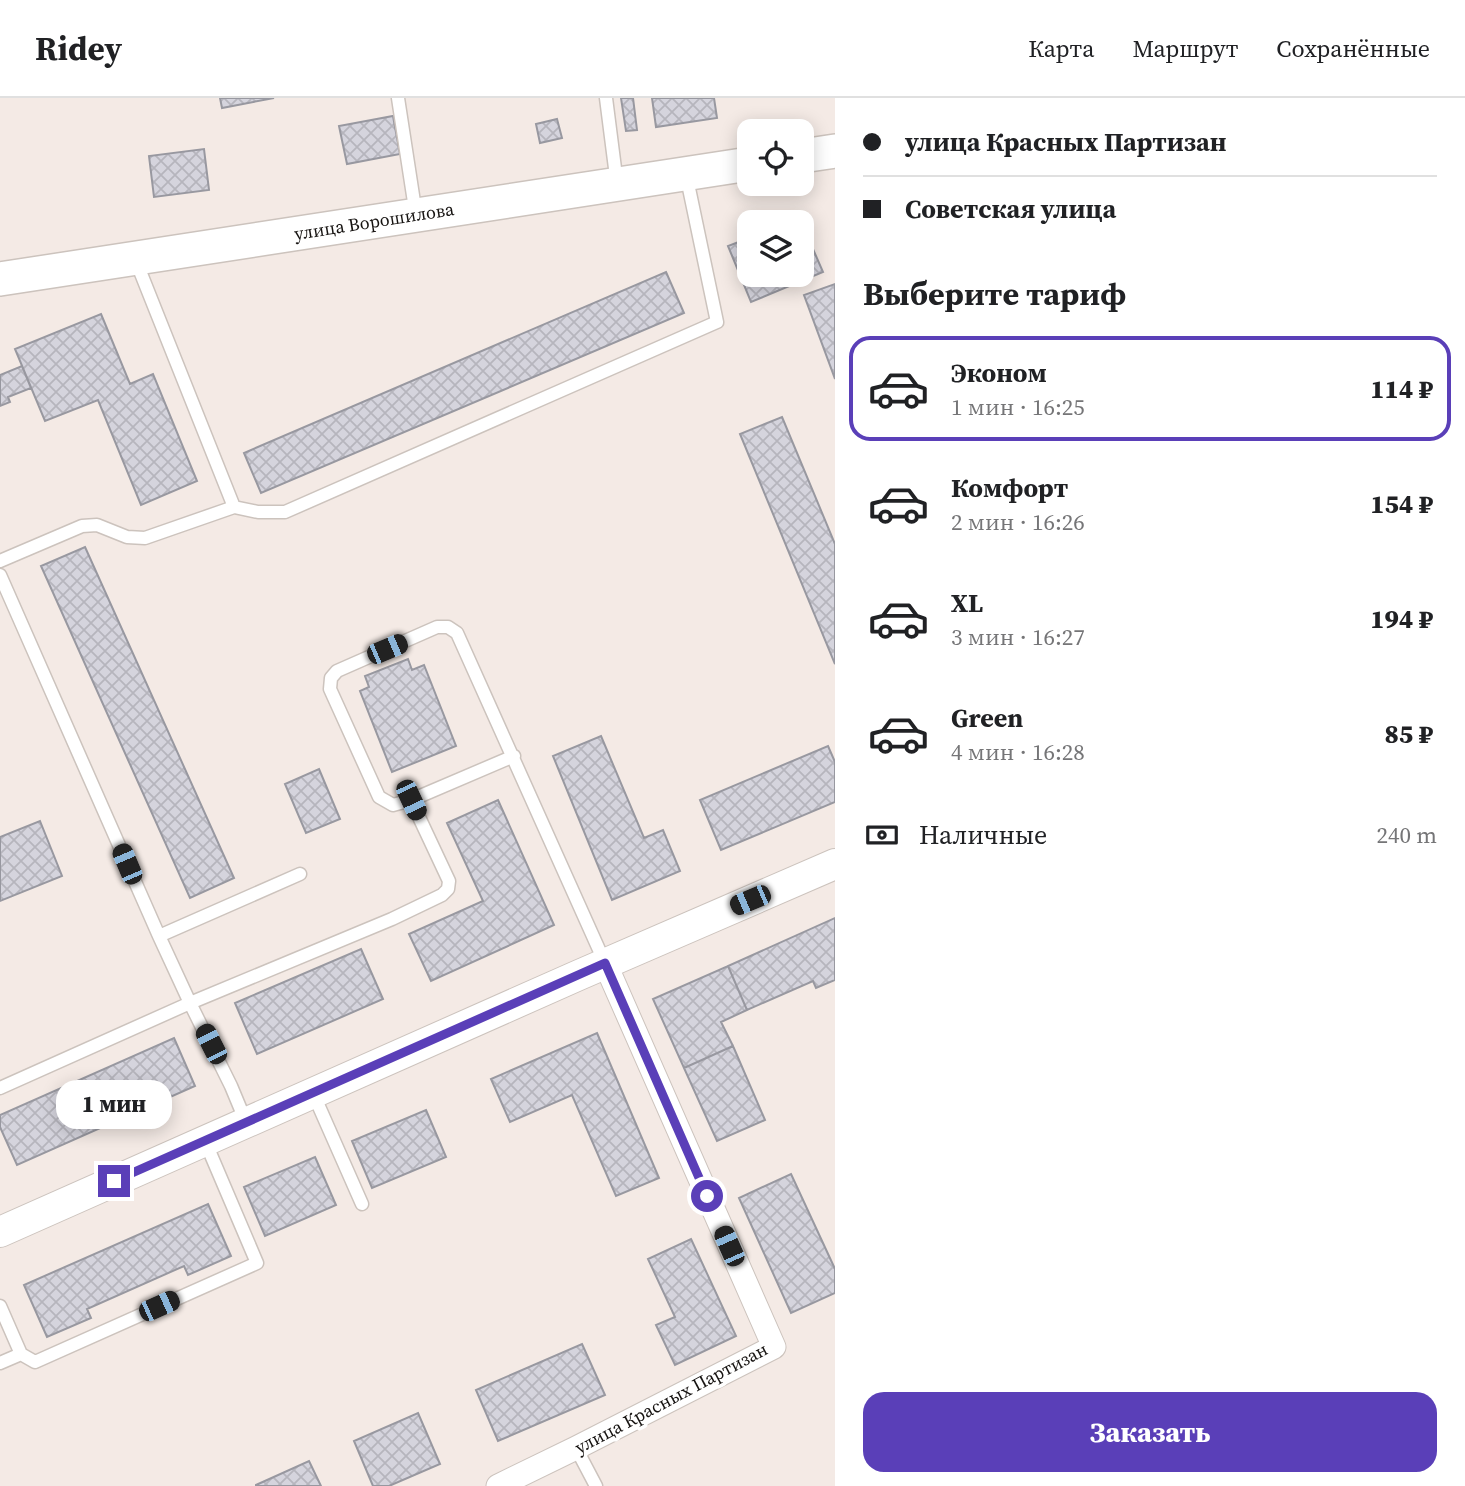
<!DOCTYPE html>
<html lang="ru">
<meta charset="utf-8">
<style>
body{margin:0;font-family:"Source Serif 4",serif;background:#f2f2f2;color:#202124;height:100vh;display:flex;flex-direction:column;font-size:26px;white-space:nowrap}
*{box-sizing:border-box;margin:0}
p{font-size:23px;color:#757577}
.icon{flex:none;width:38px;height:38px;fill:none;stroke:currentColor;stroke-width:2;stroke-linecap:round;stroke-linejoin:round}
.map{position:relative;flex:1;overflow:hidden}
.side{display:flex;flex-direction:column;background:#fff;width:630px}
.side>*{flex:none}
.hud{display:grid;align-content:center;height:154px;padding:0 28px;background:#fff}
.tools{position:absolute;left:737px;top:21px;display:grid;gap:14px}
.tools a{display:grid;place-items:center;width:77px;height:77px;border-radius:14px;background:#fff;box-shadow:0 4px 18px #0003;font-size:35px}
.end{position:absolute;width:32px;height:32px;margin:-16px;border:9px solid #5a3fb8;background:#fff;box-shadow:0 0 0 4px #fff}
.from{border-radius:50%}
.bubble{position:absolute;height:49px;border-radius:21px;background:#fff;box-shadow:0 4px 18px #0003;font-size:23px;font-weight:800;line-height:49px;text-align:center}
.car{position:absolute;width:21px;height:42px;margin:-21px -10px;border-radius:9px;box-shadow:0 0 5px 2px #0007;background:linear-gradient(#222 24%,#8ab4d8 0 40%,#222 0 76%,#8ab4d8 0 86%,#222 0)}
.hud b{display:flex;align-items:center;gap:24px;height:66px;font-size:26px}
.hud b+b{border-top:2px solid #e0e0e0}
.hud i{width:18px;height:18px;background:#202124}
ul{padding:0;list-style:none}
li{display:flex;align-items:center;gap:21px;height:105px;margin:0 14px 10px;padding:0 14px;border:4px solid transparent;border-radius:21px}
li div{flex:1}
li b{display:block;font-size:26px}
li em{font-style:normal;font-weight:800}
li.on{border-color:#5a3fb8}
li>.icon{width:63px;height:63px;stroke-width:1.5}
h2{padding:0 28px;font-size:32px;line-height:84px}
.pay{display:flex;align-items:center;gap:18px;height:77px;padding:0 28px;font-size:26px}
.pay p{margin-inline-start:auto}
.button{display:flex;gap:14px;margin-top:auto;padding:14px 28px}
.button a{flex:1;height:80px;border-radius:21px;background:#5a3fb8;color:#fff;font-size:28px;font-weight:800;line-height:80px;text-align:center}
header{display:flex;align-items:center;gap:42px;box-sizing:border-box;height:98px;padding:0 35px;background:#fff;border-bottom:2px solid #e0e0e0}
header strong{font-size:33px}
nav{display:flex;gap:38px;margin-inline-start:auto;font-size:24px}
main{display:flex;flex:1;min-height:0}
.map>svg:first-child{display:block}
.building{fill:url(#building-cross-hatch);stroke:#9898a0;stroke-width:2}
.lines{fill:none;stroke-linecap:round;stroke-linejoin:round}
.service-casing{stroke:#ccc3bd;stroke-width:15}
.minor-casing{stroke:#ccc3bd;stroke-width:25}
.tertiary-casing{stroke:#ccc3bd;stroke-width:32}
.secondary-casing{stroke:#ccc3bd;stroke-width:36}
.service{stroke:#fff;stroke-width:12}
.minor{stroke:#fff;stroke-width:23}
.tertiary{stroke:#fff;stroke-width:30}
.secondary{stroke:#fff;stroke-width:33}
.route{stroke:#5a3fb8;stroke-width:9}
.labels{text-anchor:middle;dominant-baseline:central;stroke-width:7;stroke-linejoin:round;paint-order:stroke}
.street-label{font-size:18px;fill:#161311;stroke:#fff}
</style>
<header>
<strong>Ridey</strong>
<nav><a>Карта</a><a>Маршрут</a><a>Сохранённые</a></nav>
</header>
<main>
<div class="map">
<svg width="835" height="1388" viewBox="0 0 835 1388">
<defs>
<pattern id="building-cross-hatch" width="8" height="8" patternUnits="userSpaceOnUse" patternTransform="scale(1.75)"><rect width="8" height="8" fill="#d5d4dd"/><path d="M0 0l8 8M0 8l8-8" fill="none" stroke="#b6b5bd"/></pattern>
</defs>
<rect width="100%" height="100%" fill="#f4eae5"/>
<!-- building -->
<path class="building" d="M 220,0 L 274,0 L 222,10 Z
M 621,0 L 633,0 L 637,32 L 626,33 Z
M 652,0 L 714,0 L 717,20 L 656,29 Z
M 393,18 L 400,56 L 347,66 L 339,28 Z
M 557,21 L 562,40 L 540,45 L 536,26 Z
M 204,51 L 209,92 L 154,99 L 149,58 Z
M 799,119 L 823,174 L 751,204 L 728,148 L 749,140 L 749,177 L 802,177 L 802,124 L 786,124 Z
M 666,174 L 684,215 L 261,395 L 244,355 Z
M 835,186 L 835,281 L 804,197 Z
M 101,216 L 130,286 L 153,276 L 197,383 L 141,407 L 98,302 L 45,323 L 15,251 Z
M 22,268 L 31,290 L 8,299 L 10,304 L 0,308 L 0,277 Z
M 782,319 L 835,446 L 835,566 L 740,336 Z
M 85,449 L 234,780 L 190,800 L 41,468 Z
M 408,561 L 412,572 L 424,567 L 456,648 L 392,674 L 360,593 L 369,589 L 365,578 Z
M 601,638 L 644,740 L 663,732 L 680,773 L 612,802 L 553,658 Z
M 828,648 L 835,664 L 835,704 L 721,752 L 700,702 Z
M 319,671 L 340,721 L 306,735 L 285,686 Z
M 498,702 L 554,827 L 431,883 L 409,836 L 483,803 L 447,725 Z
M 40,723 L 62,778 L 0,803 L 0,739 Z
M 835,820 L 835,882 L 816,890 L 813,883 L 747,912 L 728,868 Z
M 361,851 L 383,901 L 257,956 L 235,905 Z
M 728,868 L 747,912 L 721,924 L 733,948 L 684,970 L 653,901 Z
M 597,935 L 659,1080 L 616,1098 L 572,997 L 510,1024 L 491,981 Z
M 174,940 L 195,988 L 17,1067 L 0,1029 L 0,1017 Z
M 733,948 L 765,1022 L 717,1043 L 684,970 Z
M 426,1012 L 446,1059 L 372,1090 L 352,1043 Z
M 315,1059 L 336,1107 L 265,1138 L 244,1089 Z
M 791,1076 L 835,1171 L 835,1195 L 791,1215 L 739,1100 Z
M 208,1106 L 231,1158 L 188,1177 L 184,1168 L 87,1211 L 91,1220 L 47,1239 L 24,1187 Z
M 691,1141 L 736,1238 L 675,1267 L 656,1227 L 675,1219 L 648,1161 Z
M 582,1246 L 605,1297 L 498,1343 L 476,1292 Z
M 418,1315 L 440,1366 L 389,1388 L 373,1388 L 354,1343 Z
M 309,1363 L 321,1388 L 256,1388 L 256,1387 Z"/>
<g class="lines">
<defs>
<path id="service" d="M 398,0 L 416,117
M 606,0 L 617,86
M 136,163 L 234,409
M 0,463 L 82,428 L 97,427 L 127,439 L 145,440 L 234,409 L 258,414 L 285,414 L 717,224 L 686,76
M 0,477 L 159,838 L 190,905 L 0,990
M 411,702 L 393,707 L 379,699 L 330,591 L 331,580 L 337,573 L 437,529 L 448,529 L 457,535 L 605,865
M 159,838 L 300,776
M 313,995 L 362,1106
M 246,1024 L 231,988 L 190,905 L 392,821 L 442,797 L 448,791 L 449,783 L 411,702 L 514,658
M 0,1208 L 21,1256 L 35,1264 L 257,1165 L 205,1043
M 0,1265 L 21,1256
M 576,1350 L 596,1388"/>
<path id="minor" d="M 498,1388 L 576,1350 L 774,1249 L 605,865"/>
<path id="tertiary" d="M 0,1134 L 579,877 L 835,766"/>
<path id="secondary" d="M 802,58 L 835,53
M 0,181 L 749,66"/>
</defs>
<!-- service casing -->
<use href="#service" class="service-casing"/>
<!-- minor casing -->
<use href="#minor" class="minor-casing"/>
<!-- tertiary casing -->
<use href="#tertiary" class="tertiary-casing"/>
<!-- secondary casing -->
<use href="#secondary" class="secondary-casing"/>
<!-- service -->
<use href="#service" class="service"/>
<!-- minor -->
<use href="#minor" class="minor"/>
<!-- tertiary -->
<use href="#tertiary" class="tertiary"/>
<!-- secondary -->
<use href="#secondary" class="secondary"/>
</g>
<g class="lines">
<!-- route -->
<path class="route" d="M 114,1083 L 605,865 L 707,1098"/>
</g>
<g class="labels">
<!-- street labels -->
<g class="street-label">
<text transform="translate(374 123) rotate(-9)">улица Ворошилова</text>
<text transform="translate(671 1300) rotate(-28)">улица Красных Партизан</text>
</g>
</g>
</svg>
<div class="tools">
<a><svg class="icon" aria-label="locate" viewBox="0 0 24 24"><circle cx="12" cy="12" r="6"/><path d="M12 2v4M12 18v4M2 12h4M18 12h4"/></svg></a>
<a><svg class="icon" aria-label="layers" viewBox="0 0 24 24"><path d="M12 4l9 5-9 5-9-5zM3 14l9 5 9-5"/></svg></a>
</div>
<i class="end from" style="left:707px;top:1098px"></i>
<i class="end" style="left:114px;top:1083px"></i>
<div class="bubble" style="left:56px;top:982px;width:116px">1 мин</div>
<i class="car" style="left:387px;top:551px;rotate:67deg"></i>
<i class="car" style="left:411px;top:702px;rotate:155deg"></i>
<i class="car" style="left:127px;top:766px;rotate:337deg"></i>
<i class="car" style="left:750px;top:802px;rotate:247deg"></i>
<i class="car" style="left:211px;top:946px;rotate:333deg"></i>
<i class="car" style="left:729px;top:1148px;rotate:336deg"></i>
<i class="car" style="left:159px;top:1208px;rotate:66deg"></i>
</div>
<section class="side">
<div class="hud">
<b><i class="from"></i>улица Красных Партизан</b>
<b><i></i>Советская улица</b>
</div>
<h2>Выберите тариф</h2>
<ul>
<li class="on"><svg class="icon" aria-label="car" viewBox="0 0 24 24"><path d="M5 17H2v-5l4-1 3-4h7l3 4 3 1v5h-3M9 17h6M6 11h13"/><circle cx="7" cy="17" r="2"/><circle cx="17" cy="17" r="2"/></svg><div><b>Эконом</b><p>1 мин · 16:25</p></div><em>114 ₽</em></li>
<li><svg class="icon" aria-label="car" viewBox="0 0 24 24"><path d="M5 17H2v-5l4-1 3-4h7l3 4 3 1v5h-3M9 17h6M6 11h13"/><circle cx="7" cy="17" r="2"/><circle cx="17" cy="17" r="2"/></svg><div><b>Комфорт</b><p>2 мин · 16:26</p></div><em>154 ₽</em></li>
<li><svg class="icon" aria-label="car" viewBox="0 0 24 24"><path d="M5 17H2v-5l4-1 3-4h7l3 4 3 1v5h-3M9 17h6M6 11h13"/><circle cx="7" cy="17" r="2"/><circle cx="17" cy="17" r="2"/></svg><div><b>XL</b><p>3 мин · 16:27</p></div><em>194 ₽</em></li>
<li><svg class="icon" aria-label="car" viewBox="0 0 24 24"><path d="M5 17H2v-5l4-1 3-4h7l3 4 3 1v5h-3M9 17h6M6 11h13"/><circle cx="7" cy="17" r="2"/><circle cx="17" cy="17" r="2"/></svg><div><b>Green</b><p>4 мин · 16:28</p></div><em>85 ₽</em></li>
</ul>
<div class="pay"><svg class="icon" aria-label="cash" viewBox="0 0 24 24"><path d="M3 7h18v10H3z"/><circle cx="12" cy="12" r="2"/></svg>Наличные<p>240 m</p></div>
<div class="button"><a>Заказать</a></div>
</section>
</main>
